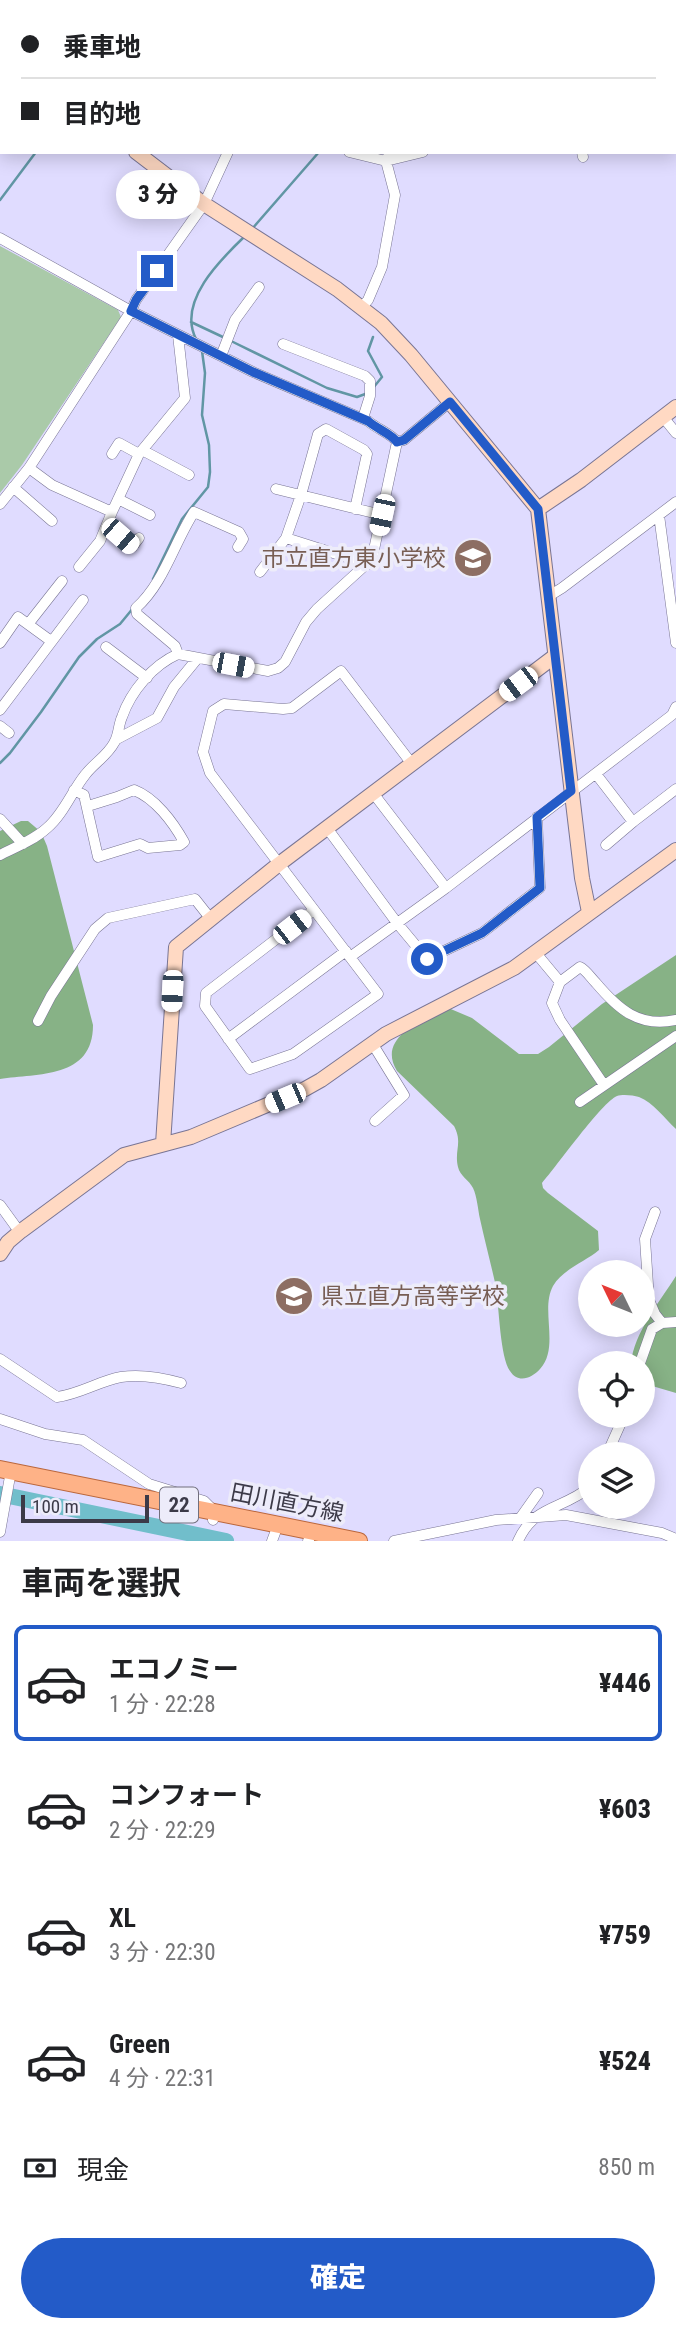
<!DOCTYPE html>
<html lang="ja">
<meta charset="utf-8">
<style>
body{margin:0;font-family:"Roboto Condensed","Noto Sans JP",sans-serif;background:#f2f2f2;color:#202124;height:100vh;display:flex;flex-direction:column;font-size:26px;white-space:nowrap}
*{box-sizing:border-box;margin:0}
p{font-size:23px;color:#757577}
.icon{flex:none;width:38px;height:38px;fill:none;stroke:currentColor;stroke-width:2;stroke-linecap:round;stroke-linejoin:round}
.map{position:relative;height:1541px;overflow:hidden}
.sheet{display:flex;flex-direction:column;background:#fff;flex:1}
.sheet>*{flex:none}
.banner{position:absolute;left:0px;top:0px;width:677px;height:154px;box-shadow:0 4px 18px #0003;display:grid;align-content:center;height:154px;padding:0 21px;background:#fff}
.needle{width:46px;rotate:313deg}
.fabs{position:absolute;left:578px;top:1260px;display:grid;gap:14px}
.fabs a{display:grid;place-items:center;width:77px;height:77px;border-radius:50%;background:#fff;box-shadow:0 4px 18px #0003;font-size:35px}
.scale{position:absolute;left:21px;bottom:18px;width:128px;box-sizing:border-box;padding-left:7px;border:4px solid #3c3a48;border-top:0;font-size:19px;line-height:24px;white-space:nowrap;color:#3c3a48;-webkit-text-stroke:5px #edecfa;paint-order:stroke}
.end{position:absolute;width:32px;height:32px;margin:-16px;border:9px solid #235bc8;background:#fff;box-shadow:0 0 0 4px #fff}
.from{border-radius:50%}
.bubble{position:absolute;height:49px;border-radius:24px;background:#fff;box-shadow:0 4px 18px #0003;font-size:23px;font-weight:800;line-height:49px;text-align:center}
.car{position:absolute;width:21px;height:42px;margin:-21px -10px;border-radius:9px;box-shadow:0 0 5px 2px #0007;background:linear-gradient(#fff 24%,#345 0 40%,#fff 0 76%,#345 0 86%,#fff 0)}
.banner b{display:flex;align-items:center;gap:24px;height:66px;font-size:26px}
.banner b+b{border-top:2px solid #e0e0e0}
.banner i{width:18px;height:18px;background:#202124}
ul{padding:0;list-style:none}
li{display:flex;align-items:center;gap:21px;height:116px;margin:0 14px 10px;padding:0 7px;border:4px solid transparent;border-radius:10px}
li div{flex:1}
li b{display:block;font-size:26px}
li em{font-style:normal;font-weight:800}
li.active{border-color:#235bc8}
li>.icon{width:63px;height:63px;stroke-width:1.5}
h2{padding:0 21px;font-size:32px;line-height:84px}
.pay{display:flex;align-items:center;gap:18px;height:77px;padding:0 21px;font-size:26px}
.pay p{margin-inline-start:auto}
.cta{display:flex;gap:14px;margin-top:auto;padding:14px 21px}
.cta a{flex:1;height:80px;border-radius:42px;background:#235bc8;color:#fff;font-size:28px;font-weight:800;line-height:80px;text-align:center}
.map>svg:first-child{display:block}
.green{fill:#aacaa9}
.forest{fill:#87b286}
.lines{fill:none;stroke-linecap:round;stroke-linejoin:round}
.stream{stroke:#6196a4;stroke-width:2.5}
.river{stroke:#71becb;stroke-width:16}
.street-casing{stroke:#797594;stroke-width:11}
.secondary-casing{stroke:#797594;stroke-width:16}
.primary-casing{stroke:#ba673d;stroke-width:18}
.street{stroke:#fff;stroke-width:10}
.secondary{stroke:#ffd9c3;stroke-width:14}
.primary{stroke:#feb287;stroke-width:16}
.route{stroke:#235bc8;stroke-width:9}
.labels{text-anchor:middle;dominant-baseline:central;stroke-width:7;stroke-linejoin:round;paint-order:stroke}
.shield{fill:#edecfa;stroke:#716f7d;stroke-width:2}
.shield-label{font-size:21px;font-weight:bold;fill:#3c3a48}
.education-label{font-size:23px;fill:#785e54;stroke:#edecfa;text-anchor:end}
.street-label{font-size:23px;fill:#3c3a48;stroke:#edecfa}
</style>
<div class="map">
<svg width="676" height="1541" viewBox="0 0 676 1541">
<rect width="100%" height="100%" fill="#e0dcff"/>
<!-- green -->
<path class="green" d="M 0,246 L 118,310 L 121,317 L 22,465 L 0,493 Z"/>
<!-- forest -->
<path class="forest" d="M 21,821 L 28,821 L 41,832 L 47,846 L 93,1025 C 93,1079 38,1073 0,1079 L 0,831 Z
M 676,955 L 676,1129 C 665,1119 653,1102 639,1097 C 633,1095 622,1094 617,1096 C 602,1102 557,1166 542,1183 L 543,1188 L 548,1193 L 598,1231 L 599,1250 C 585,1262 563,1269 553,1286 C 540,1310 560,1347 540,1369 C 532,1378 518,1384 510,1371 C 500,1357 499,1306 496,1287 C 491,1264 485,1242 480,1219 C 478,1210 477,1196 473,1188 C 469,1180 460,1176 458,1167 C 454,1150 463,1143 454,1126 L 397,1071 C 376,1037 424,1020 446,1007 L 472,1018 L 519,1054 L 538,1054 L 549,1047 L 602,1004 Z
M 676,1276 L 676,1393 L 642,1383 L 642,1363 L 631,1363 C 634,1333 660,1301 676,1276 Z"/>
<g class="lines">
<!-- stream -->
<path class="stream" d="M 189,2 L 190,0
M 374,2 L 376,0
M 0,200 L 36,152
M 252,229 L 319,152
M 191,322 L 225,338
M 196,339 C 177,302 220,260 245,236
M 231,341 L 327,388 L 357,397 L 368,393
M 373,388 L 382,377 L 368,351 L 373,337
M 153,579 L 182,519 L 208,487 L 210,472 L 209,445 L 202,415 L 205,373 L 202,351
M 0,763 L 10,753 L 41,712 L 79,657 L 97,639 L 120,624 L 134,607"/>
<!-- river -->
<path class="river" d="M 0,1494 L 226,1541"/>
<defs>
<path id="street" d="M 653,1 L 653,0
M 179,2 L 181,0
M 275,2 L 275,0
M 477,2 L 479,0
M 349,152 L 386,161 L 423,152
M 582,152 L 583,157
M 0,238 L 131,311 L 253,372 L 368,421 C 377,429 392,434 397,442
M 362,307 L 368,300 L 382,267 L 395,195 L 386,161 L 390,152
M 283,344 L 365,376 L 370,381 L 370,396 L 363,418
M 221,356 L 235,320 L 259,287
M 663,417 L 676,433
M 397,442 L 404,440 L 450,402
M 142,450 L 189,475
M 112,454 L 119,443 L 139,454
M 29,468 L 52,485 L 112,512 L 139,454 L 185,398 L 178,335
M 13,487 L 52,521
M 276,489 L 382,515
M 118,499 L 150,515
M 0,504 L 29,468 L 131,311 L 136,300 L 204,204 L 228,152
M 355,509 L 367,454 L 364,450 L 326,429 L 318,434 L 301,495 L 286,538 L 368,564
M 659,515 L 676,643
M 107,525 L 132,547 L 139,538
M 79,567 L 100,541 L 112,512
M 260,572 L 286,538
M 549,596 L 562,588 L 676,502
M 29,623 L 62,581
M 0,643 L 18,617 L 51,641
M 106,647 L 147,678
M 178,654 L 175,646 L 137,614 L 136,608 C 164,583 174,543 194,512 L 239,532 L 243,539 L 238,547
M 0,710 L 83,600
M 0,726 L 9,733
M 117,739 L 157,718 L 174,687 L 197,659
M 596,774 L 633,822 L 676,789
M 74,790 L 84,795 L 98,857 L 140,844 L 148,848 L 180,845 L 184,842 C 173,822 155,798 134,790 L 117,797 L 88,806
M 373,793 L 446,888
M 0,819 L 23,844
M 327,828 L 397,923 L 427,959 L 482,933 L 540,888 L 537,817
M 606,845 L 633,822
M 0,855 C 16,847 34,840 47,828 C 63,815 72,791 85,775 C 94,763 107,756 114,743 C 119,735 118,726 122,717 C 131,691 153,665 178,654 L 268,671 L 278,668 L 285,662 L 306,622 L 317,609 L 372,559 L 397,442
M 314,910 L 206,993 L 205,1006 L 250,1069 L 293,1054 L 378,994 L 210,773 L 203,752 L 213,711 L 224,704 L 283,709 L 292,708 L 341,671 L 412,764
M 535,952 L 560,982
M 350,957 L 446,888 L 672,715 L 676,707
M 38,1021 L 51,996 L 95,929 L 108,918 L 195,899 L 210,918
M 228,1039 L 346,951
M 372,1043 L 404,1095 L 375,1121
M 604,1085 L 560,1020 L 552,1003 L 560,982 L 580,967 C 587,971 590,977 596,983 C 618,1009 639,1028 676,1020
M 580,1102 L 676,1036
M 0,1205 L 16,1227
M 655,1212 L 645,1239 L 649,1300 L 655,1314 L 662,1323
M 0,1359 L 57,1397 C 80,1394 99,1381 121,1377 C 140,1374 163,1378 181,1383
M 640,1363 L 652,1329 L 662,1323 L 676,1322
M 0,1419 L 45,1434 L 83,1440 L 149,1484 L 204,1501 L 215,1512 L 213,1520
M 607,1454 L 624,1416
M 521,1517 L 538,1493
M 0,1532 L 11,1471
M 272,1541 L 275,1533
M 308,1541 L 309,1540
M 394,1541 L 496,1520 L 566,1515 L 662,1533 L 676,1539
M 518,1541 C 534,1505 562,1510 590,1487"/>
<path id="secondary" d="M 0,53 L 2,54
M 136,152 L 204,204 L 337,289 L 381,323 L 411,355 L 538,509 L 582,878 L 589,912
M 538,509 L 581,480 L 676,407
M 163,1144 L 176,947 L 279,864 L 555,656
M 0,1254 L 8,1242 L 21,1231 L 124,1155 L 191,1137 L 305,1089 L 321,1080 L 386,1034 L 514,968 L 676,850"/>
<path id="primary" d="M 25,2 L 26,0
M 0,42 L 2,39
M 0,1469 L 359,1541"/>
</defs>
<!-- street casing -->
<use href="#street" class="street-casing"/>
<!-- secondary casing -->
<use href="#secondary" class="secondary-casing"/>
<!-- primary casing -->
<use href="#primary" class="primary-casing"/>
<!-- street -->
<use href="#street" class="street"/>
<!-- secondary -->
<use href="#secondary" class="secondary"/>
<!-- primary -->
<use href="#primary" class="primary"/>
</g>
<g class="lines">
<!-- route -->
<path class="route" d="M 157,271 L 136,300 L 131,311 L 253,372 L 368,421 C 377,429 392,434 397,442 L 404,440 L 450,402 L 538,509 L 571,791 L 537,817 L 540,888 L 482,933 L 427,959"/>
</g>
<!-- icons -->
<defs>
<symbol id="school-disc" viewBox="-11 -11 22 22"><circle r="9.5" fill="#8d6e63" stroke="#edecfa"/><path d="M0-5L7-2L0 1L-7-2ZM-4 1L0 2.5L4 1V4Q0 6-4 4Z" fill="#fff"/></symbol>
</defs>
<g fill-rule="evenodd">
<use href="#school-disc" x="451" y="536" width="44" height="44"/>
<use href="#school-disc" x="272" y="1274" width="44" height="44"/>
</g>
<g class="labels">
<!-- shield labels -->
<rect class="shield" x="160" y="1487.5" width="38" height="35" rx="5"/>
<g class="shield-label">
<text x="179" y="1505">22</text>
</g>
<!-- education labels -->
<g class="education-label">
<text x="446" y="558">市立直方東小学校</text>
<text x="321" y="1296" text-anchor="start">県立直方高等学校</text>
</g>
<!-- street labels -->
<g class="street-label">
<text transform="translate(287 1503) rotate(11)">田川直方線</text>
</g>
</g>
</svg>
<div class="fabs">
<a><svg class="needle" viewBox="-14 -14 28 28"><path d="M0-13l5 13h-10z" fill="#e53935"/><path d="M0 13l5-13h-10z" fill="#757577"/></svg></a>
<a><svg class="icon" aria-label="locate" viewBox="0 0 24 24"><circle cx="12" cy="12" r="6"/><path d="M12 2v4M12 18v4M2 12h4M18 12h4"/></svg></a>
<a><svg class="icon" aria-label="layers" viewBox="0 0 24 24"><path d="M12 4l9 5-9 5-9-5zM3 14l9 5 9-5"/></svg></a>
</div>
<div class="scale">100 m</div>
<i class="end from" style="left:427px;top:959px"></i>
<i class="end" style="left:157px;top:271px"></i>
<div class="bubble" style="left:116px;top:170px;width:84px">3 分</div>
<i class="car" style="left:382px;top:515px;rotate:192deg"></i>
<i class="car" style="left:120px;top:536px;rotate:131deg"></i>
<i class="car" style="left:233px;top:665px;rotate:101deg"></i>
<i class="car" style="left:518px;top:684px;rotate:233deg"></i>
<i class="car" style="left:292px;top:927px;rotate:52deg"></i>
<i class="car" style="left:172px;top:991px;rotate:183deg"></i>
<i class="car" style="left:285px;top:1098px;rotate:247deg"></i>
<div class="banner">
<b><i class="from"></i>乗車地</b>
<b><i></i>目的地</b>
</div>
</div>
<section class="sheet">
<h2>車両を選択</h2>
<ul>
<li class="active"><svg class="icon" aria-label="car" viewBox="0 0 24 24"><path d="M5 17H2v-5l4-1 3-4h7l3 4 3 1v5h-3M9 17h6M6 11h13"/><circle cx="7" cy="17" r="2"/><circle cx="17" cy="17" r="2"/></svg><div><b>エコノミー</b><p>1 分 · 22:28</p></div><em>¥446</em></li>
<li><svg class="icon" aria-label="car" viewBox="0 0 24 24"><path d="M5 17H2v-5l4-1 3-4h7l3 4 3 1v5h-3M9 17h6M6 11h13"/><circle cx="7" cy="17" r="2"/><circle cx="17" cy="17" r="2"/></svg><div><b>コンフォート</b><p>2 分 · 22:29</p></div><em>¥603</em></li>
<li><svg class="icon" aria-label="car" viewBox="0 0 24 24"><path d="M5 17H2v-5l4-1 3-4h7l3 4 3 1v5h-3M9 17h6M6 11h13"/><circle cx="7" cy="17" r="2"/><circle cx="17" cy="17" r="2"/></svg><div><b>XL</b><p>3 分 · 22:30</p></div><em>¥759</em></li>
<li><svg class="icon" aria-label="car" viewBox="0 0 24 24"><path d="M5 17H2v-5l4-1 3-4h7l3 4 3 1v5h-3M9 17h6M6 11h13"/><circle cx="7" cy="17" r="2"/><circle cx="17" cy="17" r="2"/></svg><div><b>Green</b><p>4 分 · 22:31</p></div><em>¥524</em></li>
</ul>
<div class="pay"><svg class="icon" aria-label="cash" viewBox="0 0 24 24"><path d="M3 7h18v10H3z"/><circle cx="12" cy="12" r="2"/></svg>現金<p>850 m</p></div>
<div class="cta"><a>確定</a></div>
</section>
